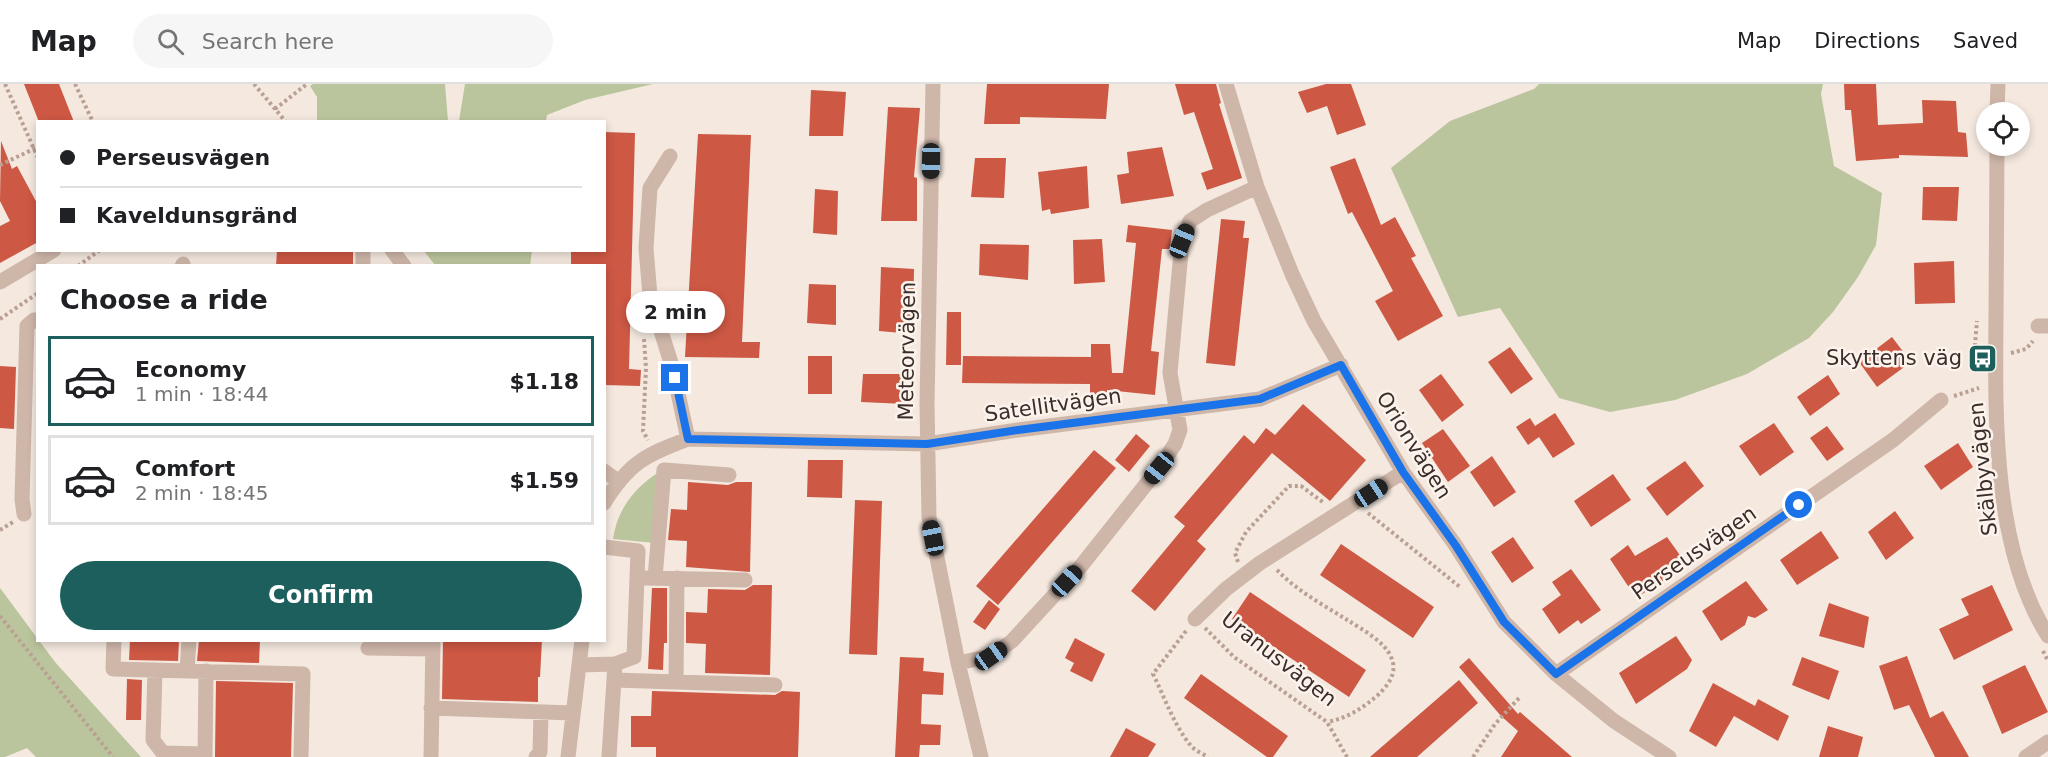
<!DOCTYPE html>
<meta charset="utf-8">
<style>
body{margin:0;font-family:"DejaVu Sans",sans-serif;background:#f6f6f6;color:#202124;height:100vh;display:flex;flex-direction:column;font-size:22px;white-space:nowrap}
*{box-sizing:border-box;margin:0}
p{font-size:20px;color:#757577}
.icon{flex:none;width:33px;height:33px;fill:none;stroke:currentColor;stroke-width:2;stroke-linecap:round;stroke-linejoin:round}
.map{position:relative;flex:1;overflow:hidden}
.drawer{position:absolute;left:36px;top:180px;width:570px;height:378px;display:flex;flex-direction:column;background:#fff;border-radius:0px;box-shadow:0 3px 9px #0003}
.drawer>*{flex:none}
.banner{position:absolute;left:36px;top:36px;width:570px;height:132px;border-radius:0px;box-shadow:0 3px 9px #0003;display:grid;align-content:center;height:132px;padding:0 24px;background:#fff}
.tools{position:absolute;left:1976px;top:18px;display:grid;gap:12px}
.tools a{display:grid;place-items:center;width:54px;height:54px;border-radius:50%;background:#fff;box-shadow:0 3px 9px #0003;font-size:30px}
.end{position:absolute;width:27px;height:27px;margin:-14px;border:8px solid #1a73e8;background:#fff;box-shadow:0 0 0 3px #fff}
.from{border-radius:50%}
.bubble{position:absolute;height:42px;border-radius:21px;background:#fff;box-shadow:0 3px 9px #0003;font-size:20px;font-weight:700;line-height:42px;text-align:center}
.car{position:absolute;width:18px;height:36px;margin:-18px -9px;border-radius:8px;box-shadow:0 0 4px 2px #0007;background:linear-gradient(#222 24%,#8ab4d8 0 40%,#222 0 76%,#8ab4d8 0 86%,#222 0)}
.banner b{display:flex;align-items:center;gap:21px;height:57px;font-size:22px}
.banner b+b{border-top:2px solid #e0e0e0}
.banner i{width:15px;height:15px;background:#202124}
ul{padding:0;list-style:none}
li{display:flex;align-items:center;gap:18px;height:90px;margin:0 12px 9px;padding:0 12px;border:3px solid #e0e0e0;border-radius:0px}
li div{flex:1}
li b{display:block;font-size:22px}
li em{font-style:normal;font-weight:700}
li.selected{border-color:#1c5f5d}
li>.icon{width:54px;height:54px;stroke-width:1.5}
h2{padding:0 24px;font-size:27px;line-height:72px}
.primary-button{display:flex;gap:12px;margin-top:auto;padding:12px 24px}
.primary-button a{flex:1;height:69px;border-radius:36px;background:#1c5f5d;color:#fff;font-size:24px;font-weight:700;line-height:69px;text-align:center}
header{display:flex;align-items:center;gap:36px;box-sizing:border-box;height:84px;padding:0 30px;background:#fff;border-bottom:2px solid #e0e0e0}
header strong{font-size:28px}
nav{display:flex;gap:33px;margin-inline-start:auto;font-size:21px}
.search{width:420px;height:54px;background:#f6f6f6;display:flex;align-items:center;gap:15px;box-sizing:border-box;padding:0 21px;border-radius:33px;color:#757577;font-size:22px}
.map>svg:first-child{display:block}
.green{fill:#bbc59d}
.building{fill:#cd5844}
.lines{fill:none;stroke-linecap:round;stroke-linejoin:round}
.path{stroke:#baa093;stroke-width:4;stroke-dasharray:3 3;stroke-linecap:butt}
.minor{stroke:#ceb6a9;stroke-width:15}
.route{stroke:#1a73e8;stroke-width:8}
.labels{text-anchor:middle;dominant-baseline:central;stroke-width:5;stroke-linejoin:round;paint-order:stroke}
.street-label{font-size:21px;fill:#3b2d29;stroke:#fbf3ec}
.poi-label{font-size:21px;fill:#3b2d29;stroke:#fbf3ec;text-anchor:end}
</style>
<header>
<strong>Map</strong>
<div class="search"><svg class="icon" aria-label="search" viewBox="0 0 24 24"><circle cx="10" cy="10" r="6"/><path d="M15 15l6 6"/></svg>Search here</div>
<nav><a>Map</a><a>Directions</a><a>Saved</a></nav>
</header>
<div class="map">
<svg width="2048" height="673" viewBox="0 0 2048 673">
<rect width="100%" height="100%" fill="#f4e8df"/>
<!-- green -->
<path class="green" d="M 313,0 L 445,0 L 448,37 L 317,37 L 317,13 L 310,2 Z
M 465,0 L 653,0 L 585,16 L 547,31 L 546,37 L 459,37 Z
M 1539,0 L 1823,0 L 1821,10 L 1834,82 L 1882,109 L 1876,161 L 1858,193 L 1833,228 L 1809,254 L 1747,290 L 1675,316 L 1610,328 L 1559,314 L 1500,224 L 1458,233 L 1391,84 L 1450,37 L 1534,5 Z
M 424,167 L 532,167 L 530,182 L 435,181 Z
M 659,388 L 655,459 L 613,455 C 617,426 634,404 659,388 Z
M 0,504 L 55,578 L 141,673 L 36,673 L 27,664 L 5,673 L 0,673 Z"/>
<!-- building -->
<path class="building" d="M 24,0 L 59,0 L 74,38 L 39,38 Z
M 987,0 L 1109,0 L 1106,35 L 1020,33 L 1020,40 L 984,40 Z
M 1175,0 L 1216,0 L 1221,19 L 1219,20 L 1242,94 L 1207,106 L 1201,89 L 1213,85 L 1194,28 L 1184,31 Z
M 1326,0 L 1351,0 L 1366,41 L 1337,51 L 1327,22 L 1307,29 L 1298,8 Z
M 1844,0 L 1876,0 L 1878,41 L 1923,39 L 1922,16 L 1956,17 L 1958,48 L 1966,49 L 1968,73 L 1899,71 L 1899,74 L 1856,77 L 1851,26 L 1845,26 Z
M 811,6 L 846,8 L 843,52 L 809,52 Z
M 888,23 L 920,24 L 914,93 L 917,94 L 917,137 L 881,137 Z
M 604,48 L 635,49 L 629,285 L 641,286 L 640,302 L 604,301 L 604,182 L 571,182 L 571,166 L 604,166 Z
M 698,50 L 751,51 L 742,258 L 760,258 L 759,274 L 685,273 Z
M 1,57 L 12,85 L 17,82 L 38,121 L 38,158 L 0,179 L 0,142 L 10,137 L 0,117 Z
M 1162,63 L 1174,112 L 1121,120 L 1117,91 L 1129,89 L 1127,68 Z
M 975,74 L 1006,74 L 1004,114 L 971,113 Z
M 1355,74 L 1381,141 L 1395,133 L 1416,172 L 1411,174 L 1443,232 L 1398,257 L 1375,217 L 1393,207 L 1352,128 L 1348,130 L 1330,83 Z
M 1087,82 L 1089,124 L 1051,130 L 1050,125 L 1042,127 L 1038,88 Z
M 1923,103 L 1959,103 L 1957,137 L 1922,136 Z
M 815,105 L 838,107 L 837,151 L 813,149 Z
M 1221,135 L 1245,137 L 1243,154 L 1249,154 L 1235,282 L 1206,279 Z
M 1128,141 L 1172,146 L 1170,165 L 1162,165 L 1151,267 L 1159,268 L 1155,311 L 1107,306 L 1107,315 L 1090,315 L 1090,300 L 962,299 L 963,272 L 1091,273 L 1091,260 L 1110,260 L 1112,289 L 1123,289 L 1136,159 L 1126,158 Z
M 1102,155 L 1105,198 L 1074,200 L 1073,156 Z
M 980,160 L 1029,161 L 1028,196 L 979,191 Z
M 277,166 L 353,166 L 353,182 L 276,182 Z
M 1954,177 L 1955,219 L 1915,220 L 1914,179 Z
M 881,183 L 914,185 L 913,250 L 879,247 Z
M 809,200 L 836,201 L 836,241 L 807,239 Z
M 947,228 L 961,228 L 961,281 L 946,281 Z
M 1892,253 L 1911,278 L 1877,303 L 1859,278 Z
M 1510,263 L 1533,295 L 1511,310 L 1488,278 Z
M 808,272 L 832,272 L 832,310 L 808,310 Z
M 0,282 L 16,283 L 14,345 L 0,344 Z
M 863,290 L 906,290 L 906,320 L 861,318 Z
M 1441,290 L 1464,321 L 1442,338 L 1419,306 Z
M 1828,291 L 1840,310 L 1810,332 L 1797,313 Z
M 1303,320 L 1366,376 L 1330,417 L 1272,369 L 1197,457 L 1206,465 L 1155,527 L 1131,507 L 1185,442 L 1174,433 L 1244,351 L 1254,360 L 1266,344 L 1275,351 Z
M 1555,329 L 1575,360 L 1553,374 L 1539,353 L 1528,361 L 1516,343 L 1530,334 L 1535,342 Z
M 1774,339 L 1794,368 L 1760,392 L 1739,362 Z
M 1827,342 L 1844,365 L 1827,377 L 1810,354 Z
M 1443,345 L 1470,382 L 1448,398 L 1422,359 Z
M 1136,350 L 1150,362 L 1129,388 L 1115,376 Z
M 1958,359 L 1973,383 L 1941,406 L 1924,382 Z
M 1094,366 L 1116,384 L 998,521 L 976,502 Z
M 1492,372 L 1516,408 L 1494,423 L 1470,388 Z
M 808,376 L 843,376 L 842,414 L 807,413 Z
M 1685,377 L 1704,402 L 1667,432 L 1646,404 Z
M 1613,390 L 1631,416 L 1591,443 L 1574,417 Z
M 688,398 L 728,401 L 736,398 L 752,398 L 750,488 L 686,483 L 687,457 L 668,456 L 671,425 L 687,426 Z
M 855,416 L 882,417 L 877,571 L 849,570 Z
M 1895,427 L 1914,454 L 1886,476 L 1868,448 Z
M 1821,447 L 1839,474 L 1797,501 L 1780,476 Z
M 1513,453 L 1534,484 L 1512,499 L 1491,468 Z
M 1667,453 L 1687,481 L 1636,514 L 1610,475 L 1628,461 L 1635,472 Z
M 1341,460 L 1434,523 L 1413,554 L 1320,491 Z
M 1571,485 L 1601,526 L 1581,540 L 1578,536 L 1559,550 L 1542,525 L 1561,511 L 1552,498 Z
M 1746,497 L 1768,526 L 1755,534 L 1748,532 L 1745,541 L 1721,557 L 1702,527 Z
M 753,501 L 772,501 L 770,591 L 705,589 L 706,560 L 686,559 L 686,528 L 707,529 L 708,505 L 745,506 Z
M 1992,501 L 2013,546 L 1954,576 L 1939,545 L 1969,531 L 1961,515 Z
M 652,504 L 667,504 L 667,559 L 664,559 L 663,586 L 648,585 Z
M 1250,508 L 1366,586 L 1349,613 L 1232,535 Z
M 989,516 L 1000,525 L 985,546 L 973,538 Z
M 1829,519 L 1869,533 L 1864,564 L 1819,552 Z
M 1676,552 L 1692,576 L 1687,585 L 1636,620 L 1619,589 Z
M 1075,554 L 1105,570 L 1092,598 L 1070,587 L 1074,579 L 1065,574 Z
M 130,556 L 179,556 L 178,577 L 129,576 Z
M 199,556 L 260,556 L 259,579 L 197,577 Z
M 443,556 L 542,556 L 540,593 L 538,593 L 538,618 L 442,615 Z
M 1907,572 L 1930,634 L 1943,627 L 1969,673 L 1935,673 L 1909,621 L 1894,626 L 1879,582 Z
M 900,573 L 924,574 L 923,587 L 944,589 L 943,611 L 922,610 L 921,640 L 941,641 L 940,661 L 920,661 L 919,673 L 895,673 Z
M 1802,573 L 1839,587 L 1829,616 L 1792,601 Z
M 1469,574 L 1518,630 L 1520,628 L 1572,673 L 1501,673 L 1518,647 L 1501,632 L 1459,583 Z
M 2025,581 L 2048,628 L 2002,650 L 1982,602 Z
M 1201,590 L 1288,652 L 1273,673 L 1267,673 L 1184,614 Z
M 127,595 L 142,596 L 141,636 L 126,636 Z
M 1459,596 L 1478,619 L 1417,673 L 1370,673 Z
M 216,597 L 293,599 L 291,673 L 215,673 Z
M 1713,599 L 1755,622 L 1758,615 L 1789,632 L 1778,657 L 1734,632 L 1716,663 L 1689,647 Z
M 652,607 L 775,611 L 782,607 L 800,608 L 798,673 L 656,673 L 656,663 L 631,663 L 631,632 L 651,632 Z
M 1828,642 L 1863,653 L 1858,673 L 1819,673 Z
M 1126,644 L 1156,660 L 1148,673 L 1110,673 Z"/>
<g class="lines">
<!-- path -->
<path class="path" d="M 5,0 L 38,74
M 75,0 L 93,38
M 254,0 L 286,38
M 275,25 L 307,0
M 1982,36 L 1982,53
M 0,81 L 38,63
M 78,182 L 100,166
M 0,235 L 38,209
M 644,255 L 646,284 L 643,347 L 648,356
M 2011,269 L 2026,265 L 2033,257
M 1977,280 L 1975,261 L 1977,237
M 1954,312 L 1979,304
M 1368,429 L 1460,503
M 0,446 L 13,438
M 1238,478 L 1235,469 L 1246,448 L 1289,402 L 1301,402 L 1324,419
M 1277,486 C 1297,507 1325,522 1349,537 C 1363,546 1385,558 1391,573 C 1398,588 1389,600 1379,610 C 1363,624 1348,634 1327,638
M 0,532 L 113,673
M 1205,544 L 1234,573 L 1327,638 L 1347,673
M 1186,547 L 1153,590 C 1165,614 1174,642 1192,663 C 1196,667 1203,670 1208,673
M 2043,567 L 2048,577
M 1473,673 L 1495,640 L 1520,613"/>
<!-- minor -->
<path class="minor" d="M 933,0 L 927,319 L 929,433 L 958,579 L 981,673
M 1226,0 L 1257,103 L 1292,190 L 1314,237 L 1403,388 L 1456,462 L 1504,538 L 1556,590 L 1614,637 L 1669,673
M 1997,28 L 1998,0
M 1997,62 C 1997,119 1996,177 1996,235 C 1995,335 1993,465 2048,552
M 670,72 L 650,104 L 646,164 L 650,212 L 672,282 L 688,355
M 392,166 L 404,182
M 182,182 L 183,180
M 363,182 L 363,166
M 0,198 L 54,166
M 2038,242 L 2048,242
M 604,387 L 618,397
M 604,419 C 629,379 645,371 688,355 L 927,360 L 1018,346 L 1260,315 L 1341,281
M 24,430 L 22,415 L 27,242 L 34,236 L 38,236
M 604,463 L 638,467 L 634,573 L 615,580 L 609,673
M 646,494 L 745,496
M 655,494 L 664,386 L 729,391
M 1195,535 L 1226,505 L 1260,479 L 1403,388
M 114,556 L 113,585 L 303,590 L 301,672
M 368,564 L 433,565
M 958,579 L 991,572 L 1012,557 L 1081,482 L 1159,384 L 1175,360 L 1180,346 L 1170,289 L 1182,157 L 1190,137 L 1207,126 L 1257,103
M 579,581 L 615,580
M 155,586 L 153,656 L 163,669 L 205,670
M 187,587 L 189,556
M 1556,590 L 1893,356 L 1941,316
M 614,596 L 775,601
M 676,598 L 677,494
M 431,624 L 573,629
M 205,673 L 206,587
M 431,673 L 433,556
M 536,673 L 540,668 L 541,628
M 568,673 L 582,556
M 2026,673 L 2048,658"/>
</g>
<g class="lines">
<!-- route -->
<path class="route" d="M 675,294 L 688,355 L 927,360 L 1018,346 L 1260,315 L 1341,281 L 1403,388 L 1456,462 L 1504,538 L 1556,590 L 1799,421"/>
</g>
<!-- icons -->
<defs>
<symbol id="bus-square" viewBox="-11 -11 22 22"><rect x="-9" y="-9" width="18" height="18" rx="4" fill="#1c5f5d" stroke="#fbf3ec"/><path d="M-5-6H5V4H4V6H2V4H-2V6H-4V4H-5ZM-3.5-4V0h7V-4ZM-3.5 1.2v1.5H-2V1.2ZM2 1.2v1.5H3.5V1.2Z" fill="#fff"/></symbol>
</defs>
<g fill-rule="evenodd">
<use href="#bus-square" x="1966" y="258" width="33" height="33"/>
</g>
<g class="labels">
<!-- street labels -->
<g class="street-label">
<text transform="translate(907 267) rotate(-89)">Meteorvägen</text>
<text transform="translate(1053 321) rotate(-8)">Satellitvägen</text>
<text transform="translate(1414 361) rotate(58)">Orionvägen</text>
<text transform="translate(1983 385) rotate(-96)">Skälbyvägen</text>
<text transform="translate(1694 469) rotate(-35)">Perseusvägen</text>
<text transform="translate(1279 575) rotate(38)">Uranusvägen</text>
</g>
<!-- poi labels -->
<g class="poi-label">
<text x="1962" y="274">Skyttens väg</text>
</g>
</g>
</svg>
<div class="tools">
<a><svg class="icon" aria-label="locate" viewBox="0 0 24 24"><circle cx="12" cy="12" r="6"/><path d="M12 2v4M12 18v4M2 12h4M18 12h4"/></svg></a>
</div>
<i class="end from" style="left:1799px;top:421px"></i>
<i class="end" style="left:675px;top:294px"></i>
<div class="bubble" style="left:626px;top:207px;width:99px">2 min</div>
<i class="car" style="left:931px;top:77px;rotate:181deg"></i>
<i class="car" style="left:1182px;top:157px;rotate:22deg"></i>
<i class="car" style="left:1159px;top:384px;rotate:219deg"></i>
<i class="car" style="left:1371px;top:409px;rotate:57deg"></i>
<i class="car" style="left:933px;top:454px;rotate:349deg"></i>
<i class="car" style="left:1067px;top:497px;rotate:43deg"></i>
<i class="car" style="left:991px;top:572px;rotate:55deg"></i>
<div class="banner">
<b><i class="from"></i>Perseusvägen</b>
<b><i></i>Kaveldunsgränd</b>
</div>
<section class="drawer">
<h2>Choose a ride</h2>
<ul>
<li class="selected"><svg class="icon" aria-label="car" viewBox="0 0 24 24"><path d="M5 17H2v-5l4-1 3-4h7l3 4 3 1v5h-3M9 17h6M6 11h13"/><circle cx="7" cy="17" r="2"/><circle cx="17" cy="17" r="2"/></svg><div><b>Economy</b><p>1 min · 18:44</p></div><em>$1.18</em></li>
<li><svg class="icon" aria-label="car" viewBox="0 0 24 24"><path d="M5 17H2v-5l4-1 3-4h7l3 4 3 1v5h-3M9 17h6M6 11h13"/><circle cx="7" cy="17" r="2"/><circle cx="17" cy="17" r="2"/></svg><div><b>Comfort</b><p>2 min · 18:45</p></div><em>$1.59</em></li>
</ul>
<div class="primary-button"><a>Confirm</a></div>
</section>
</div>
